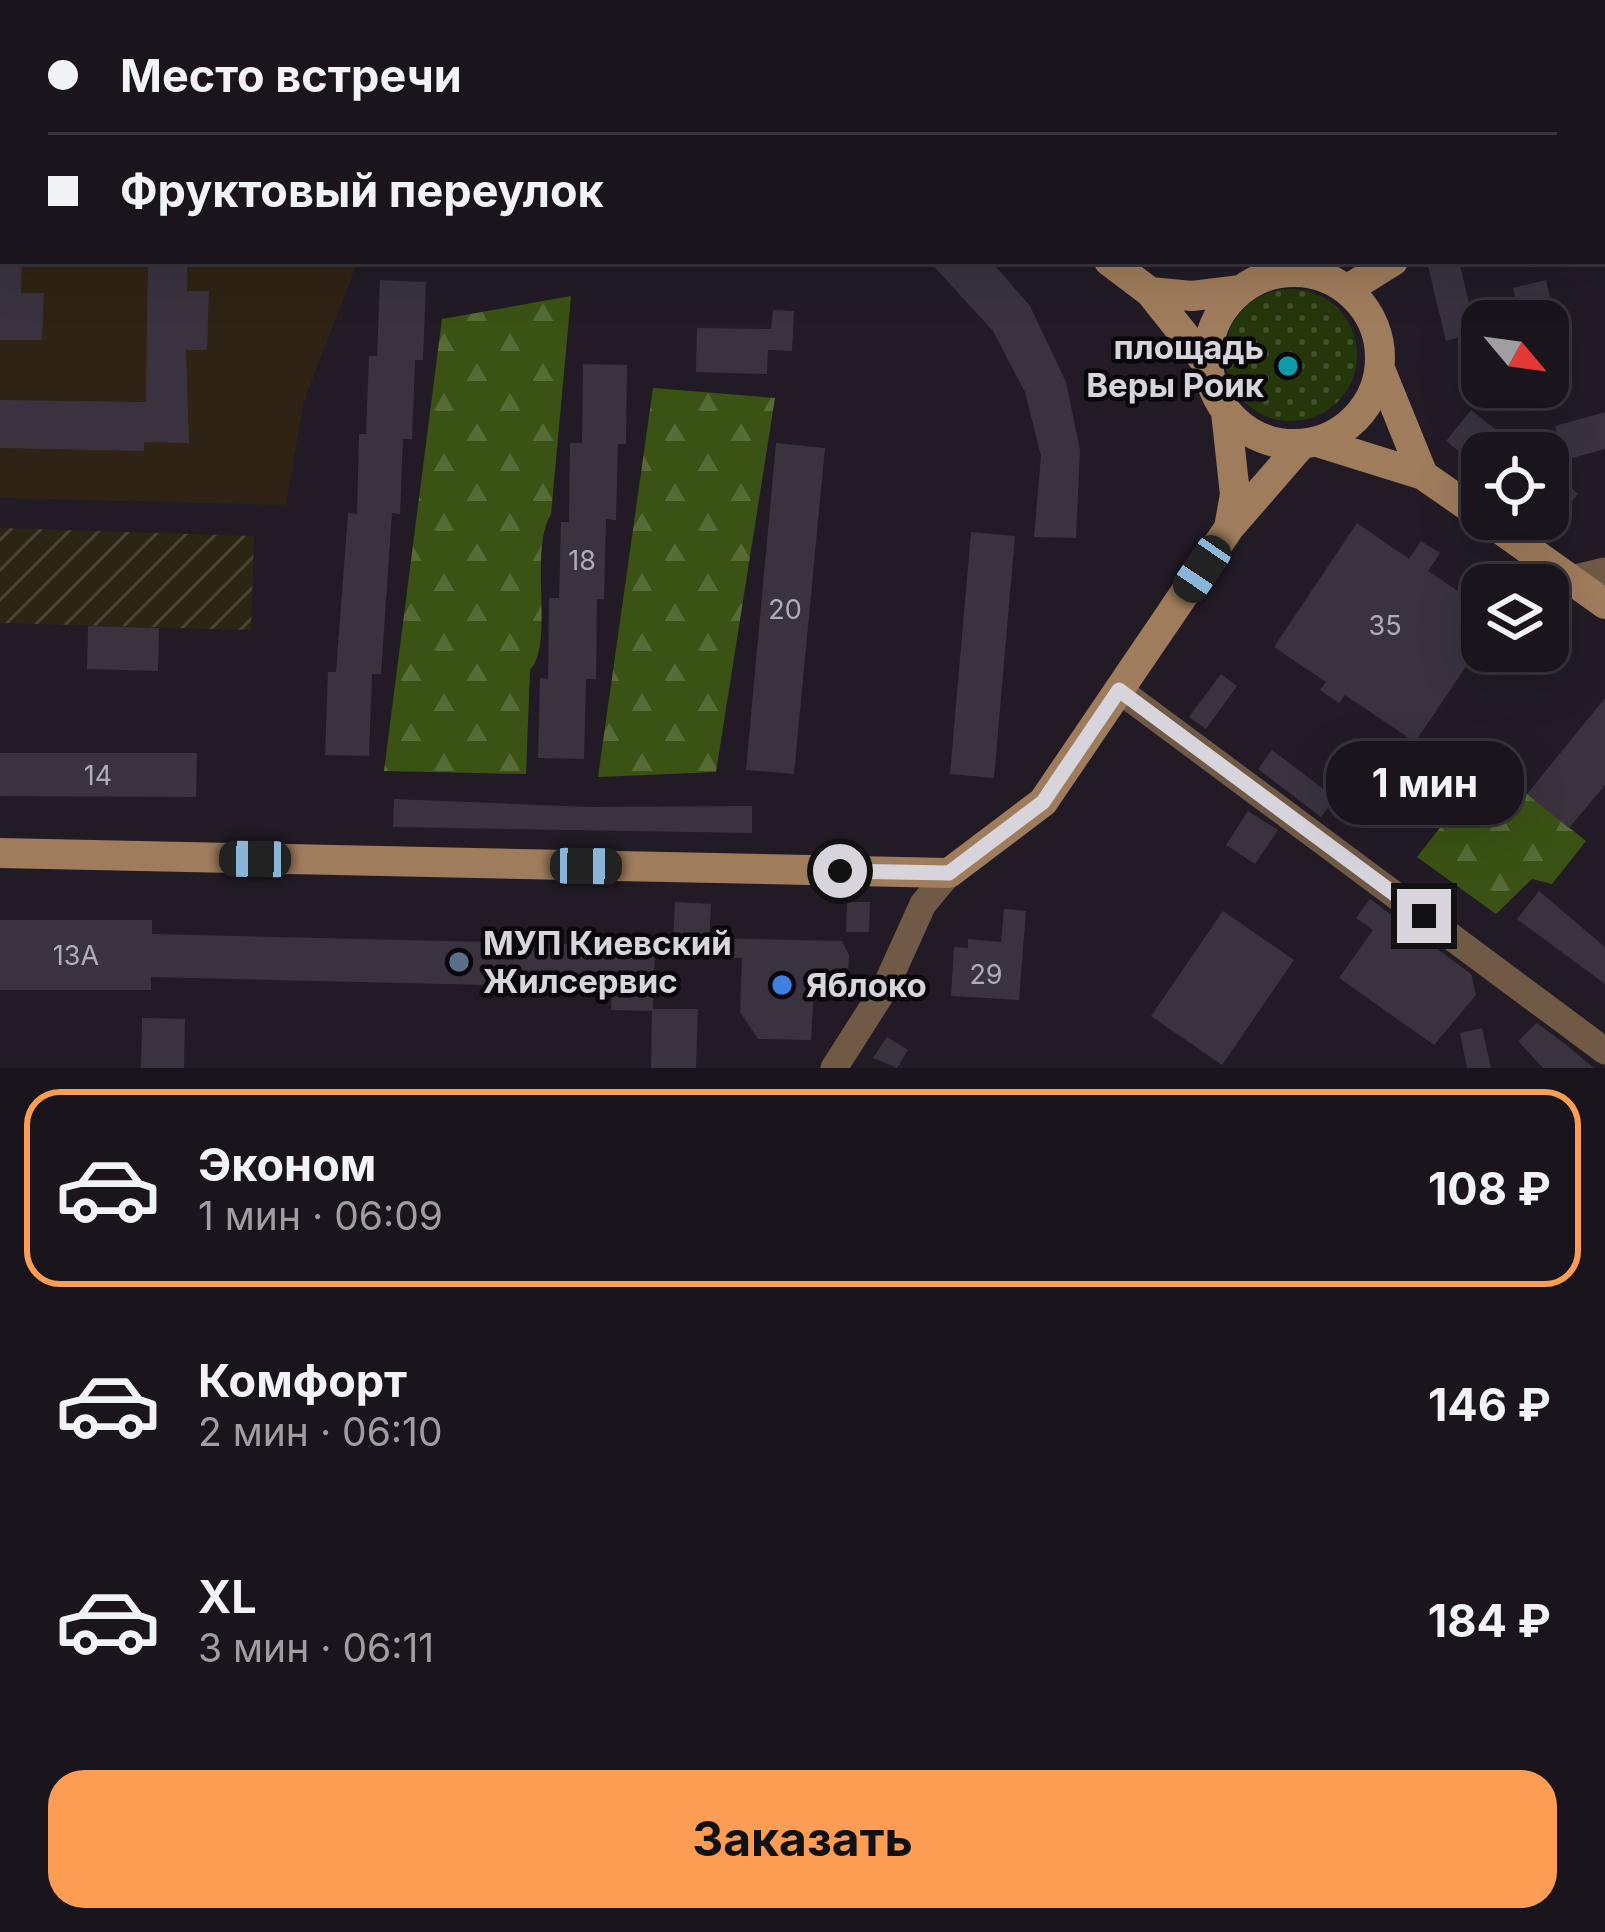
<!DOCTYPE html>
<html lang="ru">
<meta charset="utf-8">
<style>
body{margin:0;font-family:Inter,sans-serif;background:#231d25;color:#f1f3f6;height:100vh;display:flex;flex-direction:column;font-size:45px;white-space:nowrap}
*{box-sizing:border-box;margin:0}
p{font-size:39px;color:#9f9ea3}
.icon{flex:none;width:66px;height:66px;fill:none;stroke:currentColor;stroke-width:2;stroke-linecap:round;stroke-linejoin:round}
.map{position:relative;height:1068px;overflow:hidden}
.drawer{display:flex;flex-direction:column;background:#1a141c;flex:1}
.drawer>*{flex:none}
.top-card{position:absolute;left:0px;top:0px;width:1605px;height:264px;box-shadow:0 12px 48px #0002,0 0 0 3px #38333b;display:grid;align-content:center;height:264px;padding:0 48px;background:#1a141c}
.needle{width:78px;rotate:119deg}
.tools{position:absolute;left:1461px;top:300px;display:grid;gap:24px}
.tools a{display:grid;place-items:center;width:108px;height:108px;border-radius:24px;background:#1a141c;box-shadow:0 12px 48px #0002,0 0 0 3px #38333b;font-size:60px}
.end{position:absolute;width:54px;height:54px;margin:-27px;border:15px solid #d8d4dc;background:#111;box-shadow:0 0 0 6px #111}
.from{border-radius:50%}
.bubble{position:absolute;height:84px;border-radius:36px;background:#1a141c;box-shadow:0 12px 48px #0002,0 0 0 3px #38333b;font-size:39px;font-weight:700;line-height:84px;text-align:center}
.car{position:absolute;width:36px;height:72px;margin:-36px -18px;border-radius:15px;box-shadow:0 0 9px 3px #0007;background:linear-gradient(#222 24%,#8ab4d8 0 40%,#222 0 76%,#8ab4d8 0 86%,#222 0)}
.top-card b{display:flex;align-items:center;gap:42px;height:114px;font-size:45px}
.top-card b+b{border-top:3px solid #38333b}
.top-card i{width:30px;height:30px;background:#f1f3f6}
ul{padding:21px 0 0;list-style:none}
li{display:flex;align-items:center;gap:36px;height:198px;margin:0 24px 18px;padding:0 24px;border:6px solid transparent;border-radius:36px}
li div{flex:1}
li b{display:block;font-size:45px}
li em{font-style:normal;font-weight:700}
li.on{border-color:#fc9d53}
li>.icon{width:108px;height:108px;stroke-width:1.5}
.cta{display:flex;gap:24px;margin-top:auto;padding:24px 48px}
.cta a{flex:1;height:138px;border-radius:36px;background:#fc9d53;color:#111;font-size:48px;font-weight:700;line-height:138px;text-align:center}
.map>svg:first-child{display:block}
.industrial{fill:url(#industrial-furrows)}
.education{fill:#2f2315}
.grass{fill:url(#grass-dots)}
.forest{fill:url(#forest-firs)}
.building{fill:#3a333f}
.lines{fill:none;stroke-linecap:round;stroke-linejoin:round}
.minor{stroke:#705a46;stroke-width:27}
.secondary{stroke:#9f7c5c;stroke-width:30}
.route{stroke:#d8d4dc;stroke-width:15}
.culture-dot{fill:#0f9aa8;stroke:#0a070c;stroke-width:4.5}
.service-dot{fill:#5c6f8a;stroke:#0a070c;stroke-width:4.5}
.shop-dot{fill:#3f7fe0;stroke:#0a070c;stroke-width:4.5}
.labels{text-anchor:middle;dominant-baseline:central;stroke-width:9;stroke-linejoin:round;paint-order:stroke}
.number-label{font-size:27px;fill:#b0acb5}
.poi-label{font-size:33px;font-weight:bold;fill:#d8d4dc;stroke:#0a070c;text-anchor:start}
</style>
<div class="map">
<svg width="1605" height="1068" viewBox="0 0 1605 1068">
<defs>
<pattern id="industrial-furrows" width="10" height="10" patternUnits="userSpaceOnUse" patternTransform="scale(3)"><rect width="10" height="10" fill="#2b2514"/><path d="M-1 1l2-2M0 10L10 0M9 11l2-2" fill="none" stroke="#494436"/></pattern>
<pattern id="grass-dots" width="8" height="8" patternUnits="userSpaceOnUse" patternTransform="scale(3)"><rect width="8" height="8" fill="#25360b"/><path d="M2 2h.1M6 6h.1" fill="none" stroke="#44522e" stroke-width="1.8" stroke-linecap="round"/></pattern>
<pattern id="forest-firs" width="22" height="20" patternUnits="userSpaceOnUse" patternTransform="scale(3)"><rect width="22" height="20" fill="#3a5314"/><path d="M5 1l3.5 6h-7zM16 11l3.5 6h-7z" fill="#566b36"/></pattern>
</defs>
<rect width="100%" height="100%" fill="#221b26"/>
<!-- industrial -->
<path class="industrial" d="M 0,528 L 254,536 L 251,630 L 0,623 Z"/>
<!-- education -->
<path class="education" d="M 0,0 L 190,3 L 3,3 L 3,261 L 358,261 L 304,401 L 286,505 L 0,498 Z"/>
<!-- grass -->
<path class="grass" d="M1225 355a66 66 0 1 1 132 0a66 66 0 1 1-132 0Z"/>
<!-- forest -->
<path class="forest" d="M 571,296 L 551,514 C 528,551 555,643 530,670 L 526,774 L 384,771 L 442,319 Z
M 653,388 L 775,398 L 716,772 L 598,777 Z
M 1490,764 L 1586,841 L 1552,884 L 1532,879 L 1496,914 L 1417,857 Z"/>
<!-- building -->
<path class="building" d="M 0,261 L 22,261 L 21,293 L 44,293 L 42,340 L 0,340 Z
M 148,261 L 187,261 L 187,291 L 209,291 L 207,350 L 186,350 L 189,443 L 144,442 L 144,451 L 0,448 L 0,400 L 146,402 Z
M 929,261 L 991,261 L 1030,306 L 1066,382 L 1080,450 L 1076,538 L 1034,537 L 1041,456 L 1025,392 L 993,331 Z
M 1459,261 L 1476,333 L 1446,341 L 1428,266 Z
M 380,280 L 426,282 L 423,360 L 415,360 L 412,439 L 403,439 L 400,514 L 392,513 L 381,674 L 372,674 L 369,756 L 325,755 L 328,672 L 336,672 L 348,513 L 357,514 L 359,434 L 366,434 L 369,356 L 377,356 Z
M 1546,280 L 1555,321 L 1485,321 L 1484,315 L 1517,306 L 1513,288 Z
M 773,310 L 794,311 L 792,351 L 768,350 L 767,374 L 696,372 L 697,328 L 771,329 Z
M 583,364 L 627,365 L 626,444 L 618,444 L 616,520 L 606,519 L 604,599 L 597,599 L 596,679 L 586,679 L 584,759 L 538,758 L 540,678 L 548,679 L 549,598 L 559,598 L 561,522 L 569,522 L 570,443 L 582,443 Z
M 1471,410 L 1500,433 L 1475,464 L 1446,441 Z
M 1605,412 L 1605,449 L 1565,460 L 1555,426 Z
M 776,443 L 825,448 L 794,774 L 746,770 Z
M 1548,466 L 1578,494 L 1561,513 L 1548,502 Z
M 1357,523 L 1409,559 L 1421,541 L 1440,553 L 1428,571 L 1482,607 L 1482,643 L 1415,742 L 1345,695 L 1339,703 L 1320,690 L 1326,682 L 1274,647 Z
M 971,532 L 1015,536 L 994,778 L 950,774 Z
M 88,626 L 159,628 L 158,671 L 87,669 Z
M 1221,674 L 1237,686 L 1206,729 L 1189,717 Z
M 1605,698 L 1605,785 L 1569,828 L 1527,794 Z
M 1272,750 L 1335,798 L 1321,817 L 1258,769 Z
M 0,753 L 197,753 L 196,797 L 0,796 Z
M 394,799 L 589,807 L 752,806 L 752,833 L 393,827 Z
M 1248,811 L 1278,830 L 1255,864 L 1226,845 Z
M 1539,891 L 1605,947 L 1605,984 L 1517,919 Z
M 1370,899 L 1471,974 L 1476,995 L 1434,1045 L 1339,978 L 1373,930 L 1356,918 Z
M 675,902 L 711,904 L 709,940 L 673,939 Z
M 847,902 L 870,902 L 869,932 L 846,932 Z
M 1004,909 L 1026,911 L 1019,1000 L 951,996 L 954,947 L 968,948 L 968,939 L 1001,942 Z
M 1223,911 L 1294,960 L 1222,1065 L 1151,1016 Z
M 0,920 L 152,920 L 152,934 L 655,946 L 653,1009 L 698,1009 L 696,1068 L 651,1068 L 652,1011 L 611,1010 L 612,988 L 151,977 L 151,990 L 0,990 Z
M 714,938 L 842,941 L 849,955 L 847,990 L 814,988 L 811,1040 L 758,1039 L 740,1012 L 742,958 L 713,957 Z
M 142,1018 L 185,1019 L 184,1068 L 141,1068 Z
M 1537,1023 L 1565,1044 L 1594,1068 L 1543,1068 L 1518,1041 Z
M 1482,1028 L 1491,1068 L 1467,1068 L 1460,1033 Z
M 887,1037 L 908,1050 L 897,1068 L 873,1058 Z"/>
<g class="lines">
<!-- minor -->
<path class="minor" d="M 1081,3 L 1089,0
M 1571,579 L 1605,571
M 1119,690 L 1605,1051
M 834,1068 L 885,988 L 923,904 L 949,873"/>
<!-- secondary -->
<path class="secondary" d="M 770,0 L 774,3
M 1283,0 L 1283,3
M 1602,201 L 1605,201
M 1109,261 L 1150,292 L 1208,365
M1208 358a86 86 0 1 1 172 0a86 86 0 1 1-172 0Z
M 1348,289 L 1393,261
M 1150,292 L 1192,296 L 1241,290
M 1380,369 L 1423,475
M 1226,412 L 1235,494 L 1229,528
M 1317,442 L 1423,475 L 1482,516
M 1486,519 L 1605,604
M 0,853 L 949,873 L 1043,802 L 1229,528 L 1301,445"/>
</g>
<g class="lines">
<!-- route -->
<path class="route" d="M 840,871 L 949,873 L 1043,802 L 1119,690 L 1424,916"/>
</g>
<!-- markers -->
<circle class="culture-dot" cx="1288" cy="366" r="12"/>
<circle class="service-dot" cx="459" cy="962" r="12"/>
<circle class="shop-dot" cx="782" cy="985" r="12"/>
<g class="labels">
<!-- number labels -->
<g class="number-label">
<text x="582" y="560">18</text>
<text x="785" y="609">20</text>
<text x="1385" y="625">35</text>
<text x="98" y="775">14</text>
<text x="76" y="955">13А</text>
<text x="986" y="974">29</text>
</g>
<!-- poi labels -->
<g class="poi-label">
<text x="1264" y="347" text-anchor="end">площадь<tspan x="1264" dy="38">Веры Роик</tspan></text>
<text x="483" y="943">МУП Киевский<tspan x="483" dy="38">Жилсервис</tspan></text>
<text x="806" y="985">Яблоко</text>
</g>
</g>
</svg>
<div class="tools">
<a><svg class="needle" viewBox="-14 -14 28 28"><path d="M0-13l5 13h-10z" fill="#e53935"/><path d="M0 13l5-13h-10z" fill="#9f9ea3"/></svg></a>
<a><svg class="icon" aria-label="locate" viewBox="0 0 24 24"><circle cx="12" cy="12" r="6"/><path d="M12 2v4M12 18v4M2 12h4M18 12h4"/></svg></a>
<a><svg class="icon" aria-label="layers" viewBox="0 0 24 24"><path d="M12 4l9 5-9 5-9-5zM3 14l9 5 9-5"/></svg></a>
</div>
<i class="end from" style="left:840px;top:871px"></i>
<i class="end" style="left:1424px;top:916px"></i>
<div class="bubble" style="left:1326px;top:741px;width:198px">1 мин</div>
<i class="car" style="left:1202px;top:569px;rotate:214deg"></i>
<i class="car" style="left:255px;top:859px;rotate:271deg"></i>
<i class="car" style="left:586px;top:866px;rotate:91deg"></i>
<div class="top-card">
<b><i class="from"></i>Место встречи</b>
<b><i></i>Фруктовый переулок</b>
</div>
</div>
<section class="drawer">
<ul>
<li class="on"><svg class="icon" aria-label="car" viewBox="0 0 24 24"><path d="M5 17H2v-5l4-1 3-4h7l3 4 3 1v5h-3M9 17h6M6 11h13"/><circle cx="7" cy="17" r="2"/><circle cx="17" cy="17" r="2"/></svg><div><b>Эконом</b><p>1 мин · 06:09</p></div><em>108 ₽</em></li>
<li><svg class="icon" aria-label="car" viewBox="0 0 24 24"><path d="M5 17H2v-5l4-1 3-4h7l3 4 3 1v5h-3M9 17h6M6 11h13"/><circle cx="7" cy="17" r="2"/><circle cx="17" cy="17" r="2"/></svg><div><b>Комфорт</b><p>2 мин · 06:10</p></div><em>146 ₽</em></li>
<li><svg class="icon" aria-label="car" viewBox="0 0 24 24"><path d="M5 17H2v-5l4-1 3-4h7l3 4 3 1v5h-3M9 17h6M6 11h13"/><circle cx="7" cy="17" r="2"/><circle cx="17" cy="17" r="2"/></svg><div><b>XL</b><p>3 мин · 06:11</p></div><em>184 ₽</em></li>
</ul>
<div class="cta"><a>Заказать</a></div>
</section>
